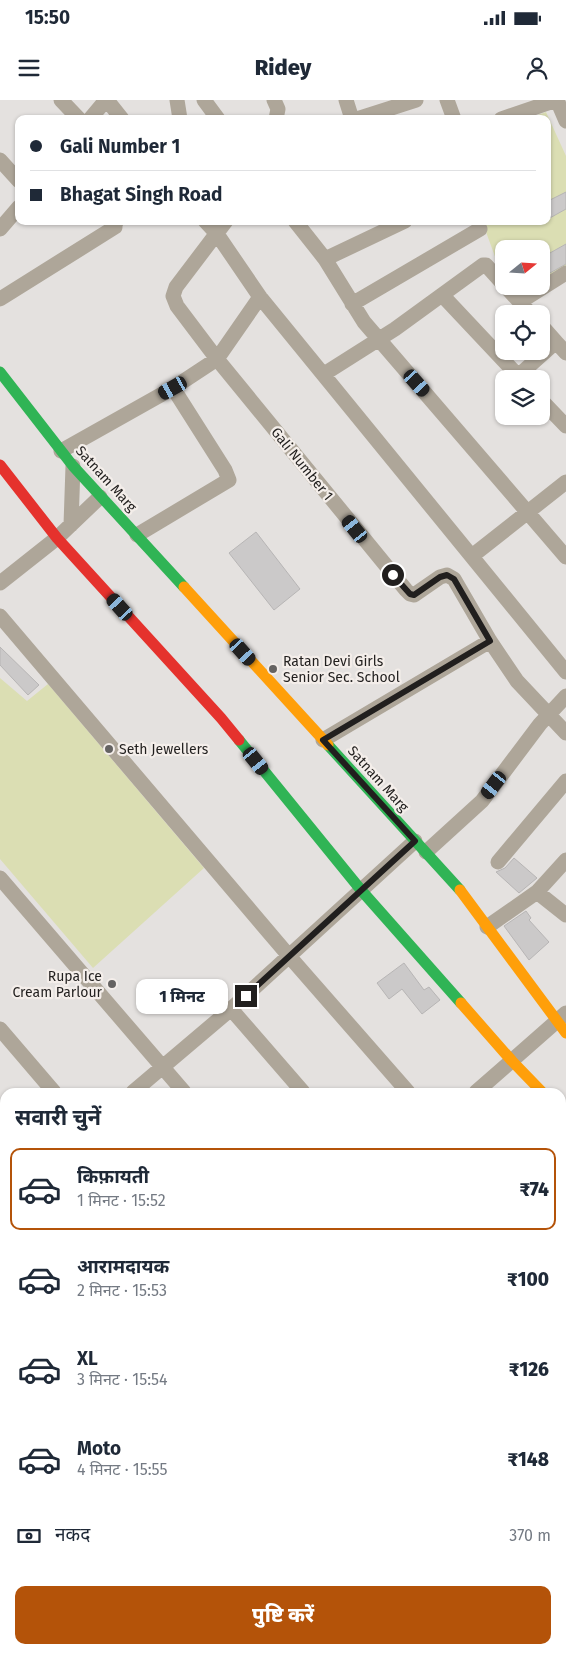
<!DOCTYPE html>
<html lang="hi">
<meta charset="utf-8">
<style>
body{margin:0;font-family:"Fira Sans","Noto Sans Devanagari",sans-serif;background:#f2f2f3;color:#1f2937;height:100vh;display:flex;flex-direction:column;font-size:19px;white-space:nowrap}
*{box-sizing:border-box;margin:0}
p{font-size:16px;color:#747a83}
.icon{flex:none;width:28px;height:28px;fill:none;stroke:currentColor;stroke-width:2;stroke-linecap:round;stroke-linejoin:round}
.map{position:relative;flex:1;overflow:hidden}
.drawer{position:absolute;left:0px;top:988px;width:566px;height:566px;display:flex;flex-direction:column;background:#fff;border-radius:15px 15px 0 0;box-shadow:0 1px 4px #0004}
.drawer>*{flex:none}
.guide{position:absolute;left:15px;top:15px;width:536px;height:110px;border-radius:10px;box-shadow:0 1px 4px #0004;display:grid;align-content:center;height:110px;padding:0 15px;background:#fff}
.needle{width:32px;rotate:72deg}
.fabs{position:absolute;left:495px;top:140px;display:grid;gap:10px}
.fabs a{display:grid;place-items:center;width:55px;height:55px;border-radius:10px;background:#fff;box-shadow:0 1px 4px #0004;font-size:25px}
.end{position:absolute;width:22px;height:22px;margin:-11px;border:6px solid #211f1e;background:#fff;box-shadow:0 0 0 2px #fff}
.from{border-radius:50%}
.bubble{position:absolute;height:35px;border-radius:10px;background:#fff;box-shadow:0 1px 4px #0004;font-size:16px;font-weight:800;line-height:35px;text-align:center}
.car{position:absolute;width:15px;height:30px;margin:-15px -8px;border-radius:6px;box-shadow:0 0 4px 1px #0007;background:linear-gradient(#222 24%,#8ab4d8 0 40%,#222 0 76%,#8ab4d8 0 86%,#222 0)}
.guide b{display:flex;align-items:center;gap:18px;height:48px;font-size:19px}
.guide b+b{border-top:1px solid #e0e1e3}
.guide i{width:12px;height:12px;background:#1f2937}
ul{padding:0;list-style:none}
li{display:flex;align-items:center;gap:15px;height:82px;margin:0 10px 8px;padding:0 5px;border:2px solid transparent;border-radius:10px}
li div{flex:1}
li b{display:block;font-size:19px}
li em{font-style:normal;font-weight:800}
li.on{border-color:#b45309}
li>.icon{width:45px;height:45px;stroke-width:1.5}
h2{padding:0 15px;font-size:22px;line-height:60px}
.pay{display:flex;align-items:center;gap:12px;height:55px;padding:0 15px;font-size:19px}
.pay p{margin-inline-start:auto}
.action{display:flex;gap:10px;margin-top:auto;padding:10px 15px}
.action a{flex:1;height:58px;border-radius:10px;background:#b45309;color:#fff;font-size:20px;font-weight:800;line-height:58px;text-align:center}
.status{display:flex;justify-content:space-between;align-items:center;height:35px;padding:0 25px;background:#fff;direction:ltr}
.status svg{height:14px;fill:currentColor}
header{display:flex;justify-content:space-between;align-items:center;height:65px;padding:0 15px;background:#fff;font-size:22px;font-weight:800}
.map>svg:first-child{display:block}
.green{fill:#dbdeb3}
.building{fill:#cbc9c9;stroke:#b7b5b5}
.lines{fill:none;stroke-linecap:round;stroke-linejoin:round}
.lane{stroke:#aea699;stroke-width:8}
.street{stroke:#aea699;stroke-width:15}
.fast{stroke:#30b455;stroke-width:11}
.slow{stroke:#ff9f0a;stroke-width:11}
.jam{stroke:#e5322d;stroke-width:11}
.route{stroke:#211f1e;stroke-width:6}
.poi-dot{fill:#656362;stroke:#f4eeea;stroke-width:2}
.labels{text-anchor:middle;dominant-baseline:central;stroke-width:4.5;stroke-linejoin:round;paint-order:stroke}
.street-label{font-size:14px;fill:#211f1e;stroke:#f4eeea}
.poi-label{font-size:14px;fill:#211f1e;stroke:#f4eeea;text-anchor:start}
</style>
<div class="status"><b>15:50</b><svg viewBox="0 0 49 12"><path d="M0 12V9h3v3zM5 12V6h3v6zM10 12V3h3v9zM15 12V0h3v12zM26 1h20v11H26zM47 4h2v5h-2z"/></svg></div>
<header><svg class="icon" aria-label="menu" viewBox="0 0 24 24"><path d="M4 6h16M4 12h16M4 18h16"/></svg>Ridey<svg class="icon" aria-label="person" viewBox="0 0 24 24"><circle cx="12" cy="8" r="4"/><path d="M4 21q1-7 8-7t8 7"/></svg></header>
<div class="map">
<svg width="566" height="1553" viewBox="0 0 566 1553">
<rect width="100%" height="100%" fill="#e4e1df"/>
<!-- green -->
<path class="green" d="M 546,12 L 566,56 L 566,176 L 525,198 L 516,186 L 541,186 L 541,149 L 504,149 L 504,171 L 497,162 L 482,121 L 548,121 L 548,19 L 527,19 Z
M 0,578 L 27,601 L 48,584 L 204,768 L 93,868 L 0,759 Z"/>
<!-- building -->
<path class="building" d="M 566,92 L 566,109 L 548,119 L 548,101 Z
M 566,144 L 566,164 L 541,178 L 541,158 Z
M 256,432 L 300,489 L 274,510 L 229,453 Z
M 0,547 L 39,585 L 28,595 L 0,565 Z
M 514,758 L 537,778 L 519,793 L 496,772 L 505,768 Z
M 526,811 L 531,818 L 529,820 L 549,842 L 529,860 L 504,826 Z
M 404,863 L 424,890 L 429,887 L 440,900 L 422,914 L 402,889 L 389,899 L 377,883 Z"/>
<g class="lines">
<!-- lane -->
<path class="lane" d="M 0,1350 L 5,1345"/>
<!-- street -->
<path class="street" d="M 61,0 L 79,19
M 107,0 L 122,19
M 177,0 L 180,19
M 204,0 L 218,19
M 274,0 L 278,9 L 276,19
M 346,0 L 352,19
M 447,0 L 454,19
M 90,19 L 106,0
M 357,19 L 416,0
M 501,19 L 557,0 L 566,21
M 0,60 L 19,81
M 205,121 L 217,134 L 260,197 L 566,572
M 226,121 L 176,187 L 173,196 L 177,206 L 217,259 L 406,490 L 410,494 L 414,495 L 440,477 L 447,475 L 454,479 L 490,541 L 517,581 L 566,633
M 295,121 L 325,159 L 364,222 L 566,457
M 0,129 L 19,107
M 325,159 L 405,121
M 505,186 L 531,214
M 443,196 L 521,279
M 0,199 L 115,127 L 115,123 L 117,121
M 520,202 L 566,173
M 352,204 L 480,129
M 556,242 L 566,253
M 324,274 L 395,229 L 483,165 L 486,165 L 504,185
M 518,276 L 556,242 L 541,225
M 541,300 L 566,326
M 61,351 L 173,288 L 217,259 L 260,197
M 71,425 L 73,366
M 137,435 L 229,380 L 225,370 L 173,288
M 472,456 L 566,382
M 0,483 L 57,438 L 100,397
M 0,516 L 289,856 L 408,992
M 323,640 L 490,541
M 426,752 L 482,701 L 540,624 L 566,596
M 498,762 L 566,681
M 0,778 L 184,992
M 537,792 L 566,815
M 487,827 L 537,792 L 566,760
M 231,909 L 303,992
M 0,929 L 54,992
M 133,992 L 231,909 L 415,741
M 476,992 L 566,913
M 561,1013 L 566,1018
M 0,1086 L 5,1092
M 0,1106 L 5,1102
M 561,1154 L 566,1156
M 0,1274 L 5,1270
M 0,1385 L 5,1390
M 561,1430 L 566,1436
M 561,1485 L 566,1473
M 0,1549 L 5,1545
M 145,1549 L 148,1553
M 395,1549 L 398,1553
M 561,1549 L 566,1551
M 130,1553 L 135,1549
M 250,1553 L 255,1549
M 366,1553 L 371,1549
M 489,1553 L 491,1549
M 534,1553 L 536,1549"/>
<!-- fast -->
<path class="fast" d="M 0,272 L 73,366 L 184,487
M 239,640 L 361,790 L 461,903
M 328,645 L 460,790
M 561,1212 L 566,1213"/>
<!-- slow -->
<path class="slow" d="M 184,487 L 328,645
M 460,790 L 566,933
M 461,903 L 512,961 L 542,992
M 0,1430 L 5,1426"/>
<!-- jam -->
<path class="jam" d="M 0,365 L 57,438 L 221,618 L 239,640
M 0,1410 L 5,1406"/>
</g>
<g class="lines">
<!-- route -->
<path class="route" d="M 246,896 L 415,741 L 323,640 L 490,541 L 454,479 L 447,475 L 440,477 L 414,495 L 410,494 L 393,475"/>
</g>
<!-- markers -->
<g class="poi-dot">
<circle cx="273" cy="569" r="5"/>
<circle cx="109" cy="649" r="5"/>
<circle cx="112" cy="884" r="5"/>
</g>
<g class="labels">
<!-- street labels -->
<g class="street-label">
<text transform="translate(302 364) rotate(51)">Gali Number 1</text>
<text transform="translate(106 379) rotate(48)">Satnam Marg</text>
<text transform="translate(378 679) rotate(48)">Satnam Marg</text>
</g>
<!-- poi labels -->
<g class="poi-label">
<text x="283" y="561">Ratan Devi Girls<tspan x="283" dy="16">Senior Sec. School</tspan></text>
<text x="119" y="649">Seth Jewellers</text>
<text x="102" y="876" text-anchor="end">Rupa Ice<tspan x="102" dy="16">Cream Parlour</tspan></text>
</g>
</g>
</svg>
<div class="fabs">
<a><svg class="needle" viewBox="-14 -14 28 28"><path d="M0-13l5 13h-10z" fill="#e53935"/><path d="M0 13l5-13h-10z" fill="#747a83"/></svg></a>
<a><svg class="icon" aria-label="locate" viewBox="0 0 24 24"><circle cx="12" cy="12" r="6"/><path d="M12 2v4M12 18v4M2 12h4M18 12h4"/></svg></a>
<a><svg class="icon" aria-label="layers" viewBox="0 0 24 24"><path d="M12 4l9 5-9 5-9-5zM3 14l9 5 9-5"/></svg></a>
</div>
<i class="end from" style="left:393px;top:475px"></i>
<i class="end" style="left:246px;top:896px"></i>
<div class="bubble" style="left:136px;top:879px;width:92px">1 मिनट</div>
<i class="car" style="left:417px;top:283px;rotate:138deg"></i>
<i class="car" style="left:173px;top:288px;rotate:241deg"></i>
<i class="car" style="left:355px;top:429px;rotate:321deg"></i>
<i class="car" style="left:120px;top:507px;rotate:318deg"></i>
<i class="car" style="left:243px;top:552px;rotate:138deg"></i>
<i class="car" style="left:256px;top:661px;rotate:141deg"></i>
<i class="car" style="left:494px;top:685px;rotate:217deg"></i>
<div class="guide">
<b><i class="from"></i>Gali Number 1</b>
<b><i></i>Bhagat Singh Road</b>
</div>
<section class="drawer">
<h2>सवारी चुनें</h2>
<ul>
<li class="on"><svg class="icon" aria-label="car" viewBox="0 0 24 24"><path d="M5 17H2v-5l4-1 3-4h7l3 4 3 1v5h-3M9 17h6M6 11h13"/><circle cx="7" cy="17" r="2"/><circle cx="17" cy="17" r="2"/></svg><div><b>किफ़ायती</b><p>1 मिनट · 15:52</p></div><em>₹74</em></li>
<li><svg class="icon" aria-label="car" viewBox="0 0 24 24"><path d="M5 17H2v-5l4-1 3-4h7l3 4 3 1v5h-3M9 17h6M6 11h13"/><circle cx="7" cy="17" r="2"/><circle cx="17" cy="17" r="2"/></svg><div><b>आरामदायक</b><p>2 मिनट · 15:53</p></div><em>₹100</em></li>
<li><svg class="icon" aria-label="car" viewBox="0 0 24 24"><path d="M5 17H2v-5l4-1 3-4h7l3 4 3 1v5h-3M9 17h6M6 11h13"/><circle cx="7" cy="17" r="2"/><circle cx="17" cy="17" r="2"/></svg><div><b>XL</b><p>3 मिनट · 15:54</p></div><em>₹126</em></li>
<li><svg class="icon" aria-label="car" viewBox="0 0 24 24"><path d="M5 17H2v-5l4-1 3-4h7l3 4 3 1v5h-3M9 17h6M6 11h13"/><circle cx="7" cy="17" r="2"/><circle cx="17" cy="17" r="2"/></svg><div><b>Moto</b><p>4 मिनट · 15:55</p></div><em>₹148</em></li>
</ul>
<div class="pay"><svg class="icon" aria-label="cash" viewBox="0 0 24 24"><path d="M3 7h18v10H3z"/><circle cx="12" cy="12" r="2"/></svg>नकद<p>370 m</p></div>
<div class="action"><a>पुष्टि करें</a></div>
</section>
</div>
